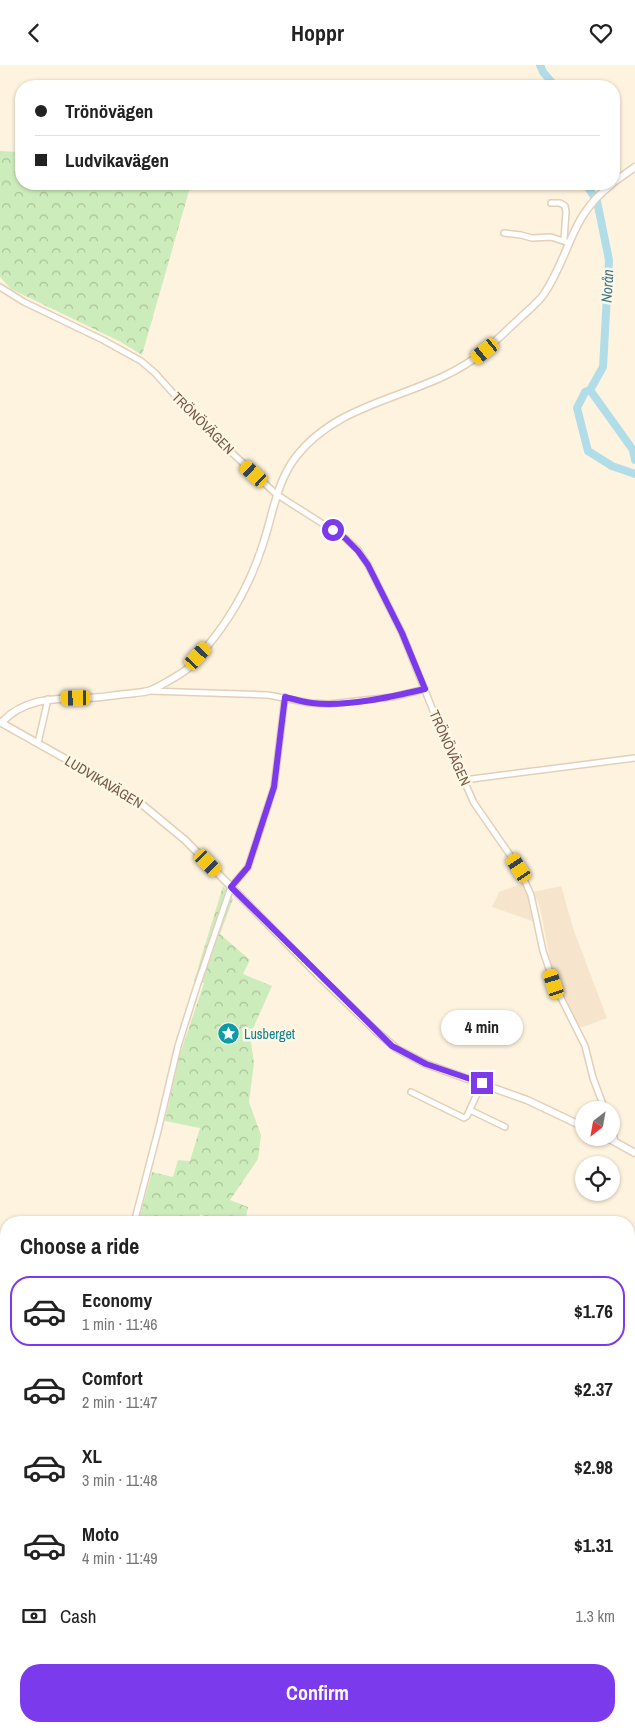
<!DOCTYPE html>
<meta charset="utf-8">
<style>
body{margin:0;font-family:"Archivo Narrow",sans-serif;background:#f6f6f6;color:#222;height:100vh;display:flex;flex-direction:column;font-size:19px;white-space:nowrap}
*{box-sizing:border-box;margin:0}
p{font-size:16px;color:#767676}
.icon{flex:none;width:28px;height:28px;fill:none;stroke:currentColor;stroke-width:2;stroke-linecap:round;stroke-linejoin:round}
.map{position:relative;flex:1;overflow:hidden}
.drawer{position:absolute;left:0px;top:1151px;width:635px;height:516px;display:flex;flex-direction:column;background:#fff;border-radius:20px 20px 0 0;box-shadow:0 1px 4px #0004}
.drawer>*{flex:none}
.hud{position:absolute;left:15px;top:15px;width:605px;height:110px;border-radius:20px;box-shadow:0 1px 4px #0004;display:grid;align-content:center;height:110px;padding:0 20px;background:#fff}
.needle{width:32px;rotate:211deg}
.controls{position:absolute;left:575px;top:1036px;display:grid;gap:10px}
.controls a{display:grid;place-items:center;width:45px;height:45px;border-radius:50%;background:#fff;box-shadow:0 1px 4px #0004;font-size:25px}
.end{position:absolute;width:22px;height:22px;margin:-11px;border:6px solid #7c3aed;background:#fff;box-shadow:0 0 0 2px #fff}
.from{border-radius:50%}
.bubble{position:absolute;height:35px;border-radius:18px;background:#fff;box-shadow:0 1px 4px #0004;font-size:16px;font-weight:700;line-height:35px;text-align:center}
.car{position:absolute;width:15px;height:30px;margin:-15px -8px;border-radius:6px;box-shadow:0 0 4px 1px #0007;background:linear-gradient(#f5c518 24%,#345 0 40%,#f5c518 0 76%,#345 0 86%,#f5c518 0)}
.hud b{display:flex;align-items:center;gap:18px;height:48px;font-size:19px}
.hud b+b{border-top:1px solid #e0e0e0}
.hud i{width:12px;height:12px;background:#222}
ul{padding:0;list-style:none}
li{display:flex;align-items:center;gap:15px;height:70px;margin:0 10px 8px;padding:0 10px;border:2px solid transparent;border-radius:20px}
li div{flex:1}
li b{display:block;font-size:19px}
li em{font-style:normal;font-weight:700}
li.current{border-color:#7c3aed}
li>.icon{width:45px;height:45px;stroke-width:1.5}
h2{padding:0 20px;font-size:22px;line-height:60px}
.pay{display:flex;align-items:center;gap:12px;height:55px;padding:0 20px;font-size:19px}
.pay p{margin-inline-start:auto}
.cta{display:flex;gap:10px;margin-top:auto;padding:10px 20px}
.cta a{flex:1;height:58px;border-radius:20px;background:#7c3aed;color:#fff;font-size:20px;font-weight:700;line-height:58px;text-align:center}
header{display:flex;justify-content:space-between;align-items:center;height:65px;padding:0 20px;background:#fff;font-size:22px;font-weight:700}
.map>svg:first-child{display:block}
.residential{fill:#f6e5cc}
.industrial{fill:#ebe4db}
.forest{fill:url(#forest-crowns)}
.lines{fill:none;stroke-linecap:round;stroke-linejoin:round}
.stream{stroke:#97cddb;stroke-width:1}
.river{stroke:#b1dde9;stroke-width:8}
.minor-casing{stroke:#e3cfb9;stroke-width:8}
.tertiary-casing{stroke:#e3cfb9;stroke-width:9}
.minor{stroke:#fff;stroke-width:5}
.tertiary{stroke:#fff;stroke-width:6}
.rail-casing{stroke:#b69dc7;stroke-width:3}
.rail{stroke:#fff7e6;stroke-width:1;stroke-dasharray:4;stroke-linecap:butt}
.route{stroke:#7c3aed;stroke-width:6}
.labels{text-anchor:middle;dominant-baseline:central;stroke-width:5;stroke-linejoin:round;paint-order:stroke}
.street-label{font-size:14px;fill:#765944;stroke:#fff7e6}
.culture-label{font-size:14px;fill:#0d838f;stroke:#fff7e6;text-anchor:start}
.water-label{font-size:15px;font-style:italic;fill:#3c7a8b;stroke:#fff7e6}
</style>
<header><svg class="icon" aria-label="back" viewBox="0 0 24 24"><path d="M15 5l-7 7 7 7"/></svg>Hoppr<svg class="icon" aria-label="heart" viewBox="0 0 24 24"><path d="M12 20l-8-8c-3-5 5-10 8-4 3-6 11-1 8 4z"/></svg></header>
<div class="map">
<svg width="635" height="1667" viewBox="0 0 635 1667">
<defs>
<pattern id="forest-crowns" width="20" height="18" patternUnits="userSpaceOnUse" patternTransform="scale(1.25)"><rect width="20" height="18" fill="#cdecbc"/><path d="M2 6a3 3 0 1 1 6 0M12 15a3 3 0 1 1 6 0" fill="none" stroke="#abc29a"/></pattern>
</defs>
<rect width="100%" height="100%" fill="#fef3de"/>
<!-- residential -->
<path class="residential" d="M 524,818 L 535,857 L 492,842 L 499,827 Z
M 561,821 L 574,866 L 607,953 L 583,962 L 578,962 L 557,917 L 551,899 L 540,843 L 534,827 Z"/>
<!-- industrial -->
<path class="industrial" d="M 358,1661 L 459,1661 L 458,1667 L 348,1667 Z"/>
<!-- forest -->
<path class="forest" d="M 0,86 L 21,87 L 21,119 L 191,119 L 142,290 L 121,277 L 11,224 L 0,212 Z
M 223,821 L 233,834 L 220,869 L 250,895 L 243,909 L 272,921 L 250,970 L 254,998 L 249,1037 L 261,1070 L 258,1094 L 230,1135 L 248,1142 L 245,1157 L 219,1157 L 200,1149 L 199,1157 L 138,1158 L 152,1107 L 173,1112 L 178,1095 L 190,1096 L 200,1063 L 165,1056 L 179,992 L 204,918 L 194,916 Z
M 635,1554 L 635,1624 L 629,1627 L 629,1564 Z
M 480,1661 L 547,1661 L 547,1667 L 475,1667 Z"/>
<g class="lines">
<!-- stream -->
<path class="stream" d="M 629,1592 L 635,1585
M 510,1661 L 510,1667"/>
<!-- river -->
<path class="river" d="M 540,0 L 543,7 L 555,21
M 586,119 L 597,136 L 609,195 L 603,302 L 590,325 L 585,327 L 577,343 L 588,386 L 612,401 L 635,409
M 590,325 L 633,385 L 635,395"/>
<defs>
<path id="minor" d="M 551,138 L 560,138 L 565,141 L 566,147 L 564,175
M 504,168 L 521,170 L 532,173 L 551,172 L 569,178
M 0,222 L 24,237 L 103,275 L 141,296 L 155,308 L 199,357 L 276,429 L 345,473 L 358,485 L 368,500 L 402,568 L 438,658 L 474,738 L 519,803 L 531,830 L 543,886 L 554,919 L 585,981 L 593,1013 L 605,1045
M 150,626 L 268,630 L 310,638 L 329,639 L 392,632 L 425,624
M 38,678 L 48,634
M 464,715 L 635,693
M 411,1027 L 464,1053 L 467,1051 L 482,1018
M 470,1045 L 505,1062
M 611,1059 L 615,1077
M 134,1158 L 159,1062 L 178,981 L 196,924 L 231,822 L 248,802 L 274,722 L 285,632"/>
<path id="tertiary" d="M 614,117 L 635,102
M 0,657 L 133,732 L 185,775 L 318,910 L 376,966 L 397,984 L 426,999 L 527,1035 L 584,1062
M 1,658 C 25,632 55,634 87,633 C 100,633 113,630 126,629 C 133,628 141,628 148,626 C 156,624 179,610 186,605 C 190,602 194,596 198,592 C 227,560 250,520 263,479 C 273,449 276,419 295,393 C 342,331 426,334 483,287 C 496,276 507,265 519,254 C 527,246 537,239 544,229 C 571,189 569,152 612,119
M 606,1072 L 635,1088"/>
</defs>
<!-- minor casing -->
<use href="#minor" class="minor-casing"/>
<!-- tertiary casing -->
<use href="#tertiary" class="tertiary-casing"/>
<!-- minor -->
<use href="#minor" class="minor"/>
<!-- tertiary -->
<use href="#tertiary" class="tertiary"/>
<defs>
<path id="rail" d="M 629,1491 L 635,1488
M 237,1667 L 259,1661
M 322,1667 L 332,1661
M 334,1667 L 344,1661"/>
</defs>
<!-- rail casing -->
<use href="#rail" class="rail-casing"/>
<!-- rail -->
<use href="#rail" class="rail"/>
</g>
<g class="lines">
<!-- route -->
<path class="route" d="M 333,465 L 345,473 L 358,486 L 368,500 L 402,568 L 425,624 C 391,632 346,642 312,638 C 303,637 294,634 285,632 L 274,722 L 248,802 L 231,822 L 392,981 L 426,999 L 482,1018"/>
</g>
<!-- icons -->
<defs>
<symbol id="sight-disc" viewBox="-11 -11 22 22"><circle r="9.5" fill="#0f9aa8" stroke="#fff7e6"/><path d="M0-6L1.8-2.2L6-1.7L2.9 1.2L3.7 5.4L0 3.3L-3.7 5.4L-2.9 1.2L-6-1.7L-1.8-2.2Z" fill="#fff"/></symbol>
</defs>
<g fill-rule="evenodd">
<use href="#sight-disc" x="216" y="956" width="25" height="25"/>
</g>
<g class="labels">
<!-- street labels -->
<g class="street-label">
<text transform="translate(203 358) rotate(45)">TRÖNÖVÄGEN</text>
<text transform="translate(450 683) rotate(66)">TRÖNÖVÄGEN</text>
<text transform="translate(104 717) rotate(31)">LUDVIKAVÄGEN</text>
</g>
<!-- culture labels -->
<g class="culture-label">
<text x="244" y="969">Lusberget</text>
</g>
<!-- water labels -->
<g class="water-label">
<text transform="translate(607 221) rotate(-87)">Norån</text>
</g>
</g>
</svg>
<div class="controls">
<a><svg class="needle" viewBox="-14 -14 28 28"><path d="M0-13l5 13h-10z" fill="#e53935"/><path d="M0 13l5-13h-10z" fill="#767676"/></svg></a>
<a><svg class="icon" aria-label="locate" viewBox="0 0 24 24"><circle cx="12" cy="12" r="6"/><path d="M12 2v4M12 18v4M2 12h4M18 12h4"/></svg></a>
</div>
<i class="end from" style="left:333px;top:465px"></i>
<i class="end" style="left:482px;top:1018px"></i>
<div class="bubble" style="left:441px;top:945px;width:82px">4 min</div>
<i class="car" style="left:485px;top:286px;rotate:231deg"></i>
<i class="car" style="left:254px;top:409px;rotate:312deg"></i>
<i class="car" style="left:198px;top:591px;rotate:42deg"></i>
<i class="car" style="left:76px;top:633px;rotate:269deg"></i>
<i class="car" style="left:208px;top:798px;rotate:136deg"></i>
<i class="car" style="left:519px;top:803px;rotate:327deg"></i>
<i class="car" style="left:554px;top:919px;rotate:342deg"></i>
<div class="hud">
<b><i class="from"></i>Trönövägen</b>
<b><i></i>Ludvikavägen</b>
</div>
<section class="drawer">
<h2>Choose a ride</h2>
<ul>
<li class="current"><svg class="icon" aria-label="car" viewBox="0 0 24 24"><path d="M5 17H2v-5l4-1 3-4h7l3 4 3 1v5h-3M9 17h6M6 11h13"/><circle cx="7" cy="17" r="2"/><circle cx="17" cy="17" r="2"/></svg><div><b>Economy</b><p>1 min · 11:46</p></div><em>$1.76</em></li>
<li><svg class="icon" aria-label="car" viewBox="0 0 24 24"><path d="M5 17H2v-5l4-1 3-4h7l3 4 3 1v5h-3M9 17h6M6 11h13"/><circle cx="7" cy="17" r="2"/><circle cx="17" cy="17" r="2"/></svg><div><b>Comfort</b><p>2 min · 11:47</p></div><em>$2.37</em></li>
<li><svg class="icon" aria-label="car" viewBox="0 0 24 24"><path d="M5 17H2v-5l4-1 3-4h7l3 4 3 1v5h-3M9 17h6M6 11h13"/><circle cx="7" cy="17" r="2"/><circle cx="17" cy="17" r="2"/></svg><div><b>XL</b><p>3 min · 11:48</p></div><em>$2.98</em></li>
<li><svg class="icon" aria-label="car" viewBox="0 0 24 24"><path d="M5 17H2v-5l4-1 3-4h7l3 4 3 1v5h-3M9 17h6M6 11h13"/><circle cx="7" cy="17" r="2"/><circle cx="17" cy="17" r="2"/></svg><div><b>Moto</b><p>4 min · 11:49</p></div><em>$1.31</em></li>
</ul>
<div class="pay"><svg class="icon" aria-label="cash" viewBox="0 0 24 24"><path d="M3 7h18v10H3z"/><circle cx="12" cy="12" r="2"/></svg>Cash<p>1.3 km</p></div>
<div class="cta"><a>Confirm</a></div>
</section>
</div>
